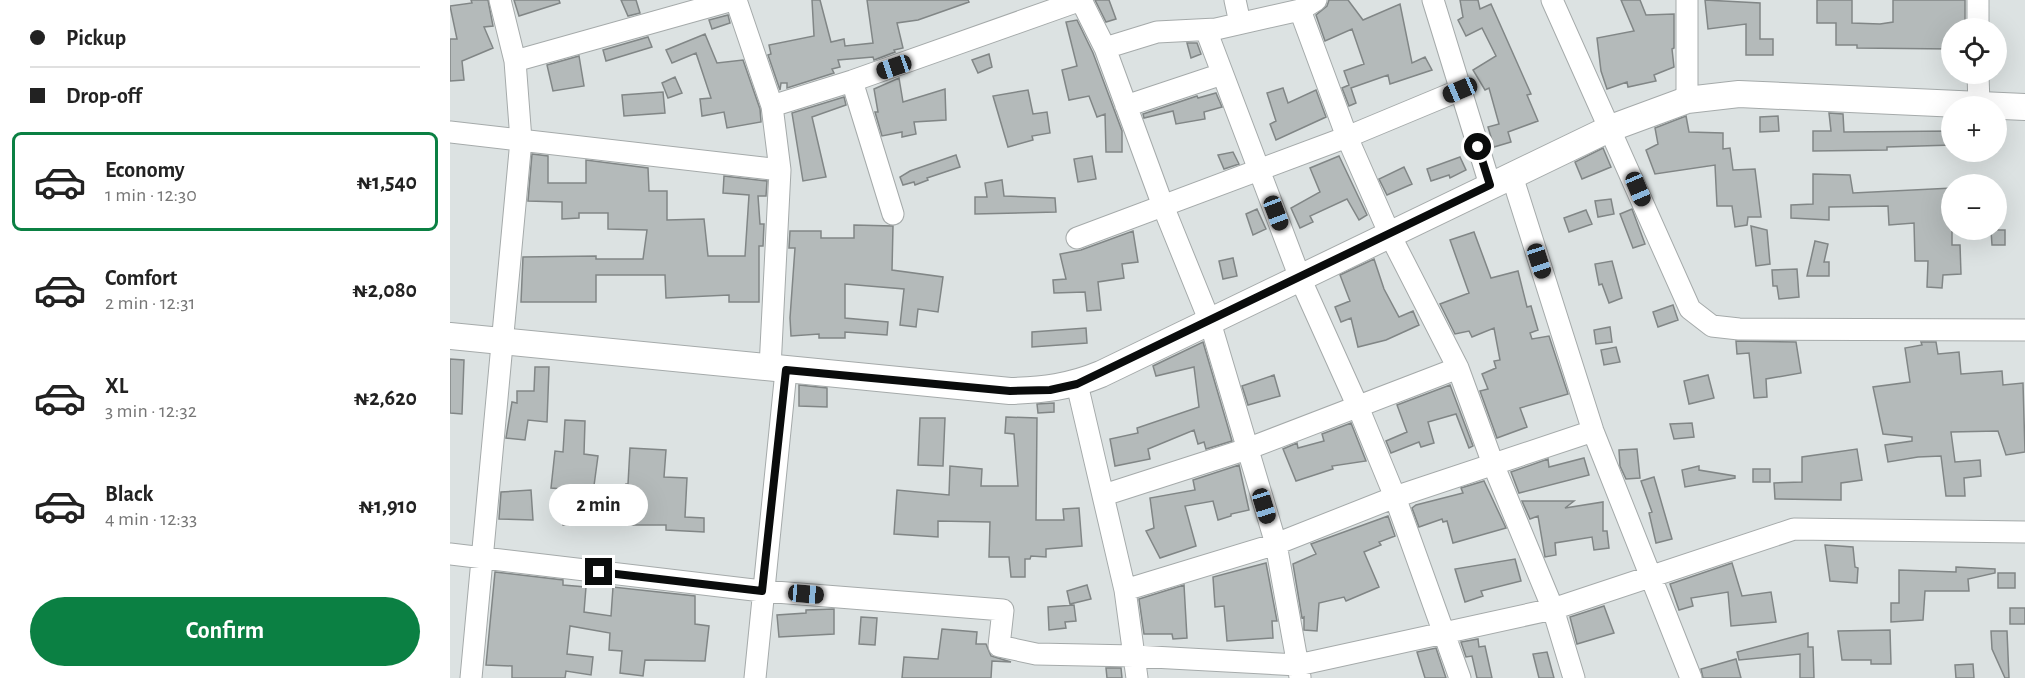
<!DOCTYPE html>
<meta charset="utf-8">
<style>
body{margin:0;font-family:"Alegreya Sans",sans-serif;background:#f6f6f6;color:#222;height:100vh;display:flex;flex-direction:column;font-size:22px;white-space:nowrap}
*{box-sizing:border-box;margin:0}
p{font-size:20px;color:#767676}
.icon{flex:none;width:33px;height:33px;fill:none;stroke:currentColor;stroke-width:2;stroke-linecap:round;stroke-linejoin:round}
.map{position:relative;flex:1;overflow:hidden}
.sheet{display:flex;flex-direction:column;background:#fff;width:450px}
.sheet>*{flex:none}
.banner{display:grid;align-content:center;height:132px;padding:0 30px;background:#fff}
.fabs{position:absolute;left:1491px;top:18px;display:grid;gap:12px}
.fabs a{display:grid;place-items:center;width:66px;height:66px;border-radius:50%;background:#fff;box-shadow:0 6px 24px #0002;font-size:30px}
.end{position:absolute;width:27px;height:27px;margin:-14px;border:8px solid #0a0c0c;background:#fff;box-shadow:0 0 0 3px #fff}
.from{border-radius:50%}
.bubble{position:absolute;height:42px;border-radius:21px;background:#fff;box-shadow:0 6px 24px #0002;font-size:20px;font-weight:600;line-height:42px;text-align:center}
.car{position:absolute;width:18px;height:36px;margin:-18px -9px;border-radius:8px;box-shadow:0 0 4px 2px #0007;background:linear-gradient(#222 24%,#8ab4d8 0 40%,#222 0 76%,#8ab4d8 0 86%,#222 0)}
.banner b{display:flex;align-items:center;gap:21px;height:57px;font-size:22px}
.banner b+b{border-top:2px solid #e0e0e0}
.banner i{width:15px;height:15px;background:#222}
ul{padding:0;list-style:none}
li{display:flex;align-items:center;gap:18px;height:99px;margin:0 12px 9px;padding:0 18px;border:3px solid transparent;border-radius:9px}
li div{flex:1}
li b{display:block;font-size:22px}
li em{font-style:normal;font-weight:600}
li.on{border-color:#0b8043}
li>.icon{width:54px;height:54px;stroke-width:1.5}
.action{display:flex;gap:12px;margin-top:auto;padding:12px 30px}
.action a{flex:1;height:69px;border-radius:36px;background:#0b8043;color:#fff;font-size:24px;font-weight:600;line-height:69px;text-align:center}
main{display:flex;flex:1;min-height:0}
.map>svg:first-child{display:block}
.building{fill:#b4baba;stroke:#818686;stroke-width:1.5}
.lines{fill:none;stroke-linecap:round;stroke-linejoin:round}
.minor-casing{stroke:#a5aaaa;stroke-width:23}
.tertiary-casing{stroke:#a5aaaa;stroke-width:28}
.minor{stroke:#fff;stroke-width:21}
.tertiary{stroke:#fff;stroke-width:26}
.route{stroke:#0a0c0c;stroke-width:8}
</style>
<main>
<section class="sheet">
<div class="banner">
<b><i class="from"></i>Pickup</b>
<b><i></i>Drop-off</b>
</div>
<ul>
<li class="on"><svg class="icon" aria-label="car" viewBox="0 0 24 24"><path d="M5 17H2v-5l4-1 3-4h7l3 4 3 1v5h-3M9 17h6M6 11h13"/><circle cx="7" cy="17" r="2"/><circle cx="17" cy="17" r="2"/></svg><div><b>Economy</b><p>1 min · 12:30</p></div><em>₦1,540</em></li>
<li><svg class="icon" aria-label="car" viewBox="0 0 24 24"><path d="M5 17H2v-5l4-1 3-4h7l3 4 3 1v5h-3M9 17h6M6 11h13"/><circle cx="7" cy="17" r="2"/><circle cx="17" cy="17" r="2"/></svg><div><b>Comfort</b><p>2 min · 12:31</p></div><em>₦2,080</em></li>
<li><svg class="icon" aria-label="car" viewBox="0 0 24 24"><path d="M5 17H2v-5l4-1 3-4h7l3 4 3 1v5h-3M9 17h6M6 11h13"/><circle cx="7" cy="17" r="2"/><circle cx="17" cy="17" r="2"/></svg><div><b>XL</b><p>3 min · 12:32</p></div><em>₦2,620</em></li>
<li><svg class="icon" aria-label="car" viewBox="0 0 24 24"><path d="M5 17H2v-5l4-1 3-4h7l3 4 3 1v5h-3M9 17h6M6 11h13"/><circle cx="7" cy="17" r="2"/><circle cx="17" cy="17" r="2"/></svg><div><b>Black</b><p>4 min · 12:33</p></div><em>₦1,910</em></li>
</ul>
<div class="action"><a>Confirm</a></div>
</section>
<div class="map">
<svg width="1575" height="678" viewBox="0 0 1575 678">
<rect width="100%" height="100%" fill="#dce2e2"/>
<!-- building -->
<path class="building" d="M 21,0 L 38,0 L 43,26 L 34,27 L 43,48 L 12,61 L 14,80 L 0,81 L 0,39 L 7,39 L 0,6 L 22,3 Z
M 64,0 L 109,0 L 110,3 L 69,16 Z
M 171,0 L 186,0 L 190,13 L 178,16 Z
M 362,0 L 370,0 L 381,42 L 394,39 L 395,46 L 423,43 L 417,0 L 518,0 L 519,2 L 468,20 L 447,23 L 453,48 L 444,50 L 445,52 L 424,60 L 423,57 L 388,60 L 390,67 L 382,69 L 384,73 L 337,88 L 337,83 L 331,83 L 330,90 L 318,55 L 321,54 L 319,45 L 364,36 Z
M 645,0 L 659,0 L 666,19 L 656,22 Z
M 879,0 L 898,0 L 913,20 L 950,4 L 962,63 L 975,57 L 982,70 L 940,84 L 938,75 L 901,88 L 906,103 L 899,106 L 892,88 L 899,85 L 894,71 L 914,64 L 902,29 L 875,41 L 866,15 L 877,6 Z
M 1010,0 L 1028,0 L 1030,9 L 1041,4 L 1081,94 L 1077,95 L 1088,121 L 1058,132 L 1061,142 L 1044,147 L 1038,127 L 1049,124 L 1039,88 L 1035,90 L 1023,70 L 1046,56 L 1032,28 L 1016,36 L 1008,20 L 1013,17 Z
M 1171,0 L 1190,0 L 1196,15 L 1224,14 L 1224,48 L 1222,49 L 1224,67 L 1204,75 L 1206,81 L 1178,87 L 1177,82 L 1157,89 L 1151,71 L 1147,38 L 1184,31 Z
M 1255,0 L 1310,3 L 1310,39 L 1323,39 L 1323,55 L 1296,55 L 1296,24 L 1258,29 Z
M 1367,0 L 1402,0 L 1402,23 L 1430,24 L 1443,22 L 1443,0 L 1515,0 L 1515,28 L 1502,28 L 1502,49 L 1407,48 L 1407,45 L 1386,45 L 1386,23 L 1367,23 Z
M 278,15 L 280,23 L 262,29 L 259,20 Z
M 627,20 L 643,53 L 672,131 L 672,152 L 656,152 L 655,114 L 647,117 L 639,96 L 619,100 L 612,70 L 627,66 L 616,22 Z
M 255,34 L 267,63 L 293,60 L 310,109 L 311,122 L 277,128 L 274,112 L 252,116 L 250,99 L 261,98 L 246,53 L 222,63 L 216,50 Z
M 198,37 L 202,47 L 156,61 L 153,50 Z
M 737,43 L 747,43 L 751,54 L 741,58 Z
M 539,54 L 542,67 L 528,73 L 522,60 Z
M 129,56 L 134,86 L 103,91 L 97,65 Z
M 225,77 L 232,93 L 218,98 L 212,83 Z
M 449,78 L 453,102 L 495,89 L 496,120 L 464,122 L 466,134 L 452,137 L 452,132 L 432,136 L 425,112 L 428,112 L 424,89 Z
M 833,88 L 838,103 L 866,90 L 876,117 L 826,140 L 820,124 L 826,121 L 817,93 Z
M 578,90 L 583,114 L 597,112 L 600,133 L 582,136 L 583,140 L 558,147 L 543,96 Z
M 213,92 L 215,113 L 174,116 L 172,95 Z
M 766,93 L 772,107 L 754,112 L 755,119 L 726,124 L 723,111 L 694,118 L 693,114 L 747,96 L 748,98 Z
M 394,97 L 396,105 L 362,117 L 376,177 L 353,181 L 342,113 Z
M 1379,113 L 1393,114 L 1394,132 L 1502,131 L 1502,145 L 1437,147 L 1437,150 L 1363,151 L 1363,131 L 1381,131 Z
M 1236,116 L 1239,132 L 1273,133 L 1273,149 L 1280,148 L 1283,170 L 1305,169 L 1311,217 L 1298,217 L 1297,225 L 1285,227 L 1282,206 L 1267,206 L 1265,165 L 1205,174 L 1196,150 L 1208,144 L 1205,128 Z
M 1328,116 L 1329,131 L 1310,132 L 1310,117 Z
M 1153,148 L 1161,167 L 1132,179 L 1125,162 Z
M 783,152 L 789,164 L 774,169 L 768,155 Z
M 82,154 L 98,156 L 98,183 L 136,183 L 136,160 L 198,168 L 199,191 L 217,191 L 217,220 L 254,219 L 258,256 L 295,256 L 299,195 L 273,193 L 274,176 L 317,181 L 316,196 L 308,196 L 310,224 L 314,224 L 313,246 L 309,246 L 309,302 L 279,302 L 279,295 L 216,298 L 215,275 L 146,275 L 146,302 L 71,302 L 73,257 L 146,256 L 146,259 L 193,259 L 197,230 L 158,229 L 158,213 L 129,213 L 129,218 L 112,219 L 112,202 L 78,201 Z
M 506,155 L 510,167 L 477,178 L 478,180 L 465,185 L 464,182 L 453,185 L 450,177 L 460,171 Z
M 642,156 L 646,179 L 628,182 L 624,159 Z
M 889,156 L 917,215 L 909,220 L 897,199 L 860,216 L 863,222 L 850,228 L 841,208 L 870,192 L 860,168 Z
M 1010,157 L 1016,170 L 1000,178 L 999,175 L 981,181 L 977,169 Z
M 954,167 L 962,184 L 937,195 L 929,179 Z
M 1363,174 L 1400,175 L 1403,193 L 1502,188 L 1502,245 L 1510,245 L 1511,274 L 1493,275 L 1492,288 L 1477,287 L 1478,261 L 1465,261 L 1464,223 L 1439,225 L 1438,206 L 1379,207 L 1379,220 L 1341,218 L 1341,205 L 1363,204 Z
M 552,180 L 554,196 L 605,198 L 606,212 L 525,214 L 525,197 L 537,197 L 535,183 Z
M 1161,199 L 1164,214 L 1148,217 L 1145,201 Z
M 807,209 L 816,229 L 803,235 L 796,214 Z
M 1182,209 L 1195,244 L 1183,248 L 1170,214 Z
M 1136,210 L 1142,224 L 1119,232 L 1114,218 Z
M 404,225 L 443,226 L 442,270 L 493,277 L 488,312 L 468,309 L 466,327 L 450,325 L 454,289 L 395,284 L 395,318 L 438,322 L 437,335 L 395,332 L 395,338 L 369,338 L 369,334 L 341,336 L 340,318 L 345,248 L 339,248 L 340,231 L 371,231 L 371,238 L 404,238 Z
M 1301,226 L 1317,230 L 1320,264 L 1306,266 Z
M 1541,230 L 1555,230 L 1555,245 L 1542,245 Z
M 683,231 L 688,262 L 672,264 L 674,278 L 648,282 L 651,310 L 637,311 L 635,292 L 604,293 L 603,280 L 616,279 L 610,254 L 631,250 Z
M 1024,232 L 1041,278 L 1068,271 L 1077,307 L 1081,306 L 1088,330 L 1080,333 L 1082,339 L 1099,336 L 1118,394 L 1070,408 L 1077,427 L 1047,438 L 1030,391 L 1038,389 L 1032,374 L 1046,368 L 1044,361 L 1050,360 L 1044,328 L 1022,337 L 1019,331 L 1005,334 L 990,304 L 1019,293 L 1000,240 Z
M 1365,241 L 1378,244 L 1374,262 L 1379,262 L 1379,276 L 1357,276 Z
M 783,258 L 787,276 L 773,279 L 769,261 Z
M 924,259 L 934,289 L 949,317 L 963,311 L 969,325 L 936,340 L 908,347 L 901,318 L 891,322 L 885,307 L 900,301 L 890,275 Z
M 1162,261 L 1172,298 L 1159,303 L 1152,284 L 1149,285 L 1145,264 Z
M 1347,269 L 1349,297 L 1329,299 L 1327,286 L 1323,286 L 1322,270 Z
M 1223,305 L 1228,320 L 1208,327 L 1203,312 Z
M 1160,327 L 1162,342 L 1146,344 L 1144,330 Z
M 636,328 L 637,343 L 582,347 L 582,332 Z
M 1286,341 L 1346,342 L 1351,373 L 1316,379 L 1317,397 L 1304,398 L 1299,353 L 1287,354 Z
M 753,342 L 782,441 L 756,449 L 754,442 L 748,444 L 744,430 L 698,449 L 700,459 L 665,466 L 660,439 L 688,433 L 687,428 L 749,407 L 744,367 L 706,376 L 703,366 Z
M 1471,342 L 1486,342 L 1488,354 L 1509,352 L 1511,374 L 1552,371 L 1553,385 L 1573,383 L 1575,452 L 1556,455 L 1548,431 L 1501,432 L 1505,462 L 1530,460 L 1531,476 L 1514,478 L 1515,496 L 1496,496 L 1491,456 L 1468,457 L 1438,462 L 1435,445 L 1462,441 L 1462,437 L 1433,434 L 1423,387 L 1460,382 L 1455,348 L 1472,345 Z
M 1166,347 L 1170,362 L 1154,365 L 1151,350 Z
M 0,359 L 14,360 L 12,414 L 0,413 Z
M 85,367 L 99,367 L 97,422 L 78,420 L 75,440 L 56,438 L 62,402 L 67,403 L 67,391 L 84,391 Z
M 824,375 L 830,396 L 798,405 L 792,386 Z
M 1258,375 L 1264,398 L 1239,404 L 1234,381 Z
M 349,385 L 377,388 L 377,407 L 349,406 Z
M 1000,385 L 1023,446 L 1019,448 L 1006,414 L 978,422 L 984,443 L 971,447 L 969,442 L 941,453 L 936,441 L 957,432 L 947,405 Z
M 604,403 L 604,412 L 588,413 L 587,404 Z
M 556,417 L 587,418 L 586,520 L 614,520 L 613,509 L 629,508 L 632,546 L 596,549 L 596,557 L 581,556 L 580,559 L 575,559 L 575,577 L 561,577 L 559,557 L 539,557 L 540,522 L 488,521 L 488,537 L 444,534 L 447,490 L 499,495 L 500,466 L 532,469 L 531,486 L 568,486 L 564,434 L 555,433 Z
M 470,418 L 495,418 L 493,466 L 468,465 Z
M 115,420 L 135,421 L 134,454 L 148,456 L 143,493 L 127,491 L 127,525 L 113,525 L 113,489 L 101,488 L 105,451 L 113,452 Z
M 901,423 L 916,461 L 882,466 L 883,469 L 846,481 L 833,449 L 847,443 L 848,448 L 874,441 L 872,434 Z
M 1242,423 L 1244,437 L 1224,439 L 1220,424 Z
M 180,448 L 216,450 L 214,477 L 237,478 L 235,517 L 254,518 L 254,532 L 216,530 L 216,525 L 176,525 L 176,484 L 178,484 Z
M 1187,449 L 1190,478 L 1176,479 L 1170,466 L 1169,450 Z
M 1407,449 L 1412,480 L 1391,483 L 1391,500 L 1325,499 L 1324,483 L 1352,482 L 1352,457 Z
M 1134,458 L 1139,475 L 1069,493 L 1061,472 L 1098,459 L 1099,467 Z
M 789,465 L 799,510 L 781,514 L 781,516 L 768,520 L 763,501 L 735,506 L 746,546 L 710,558 L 696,531 L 704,528 L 700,498 L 745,490 L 743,480 Z
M 1249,466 L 1249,470 L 1285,476 L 1285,478 L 1235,487 L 1232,470 Z
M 1303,469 L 1320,469 L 1320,482 L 1303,482 Z
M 1204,477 L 1222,539 L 1206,543 L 1199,513 L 1202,512 L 1191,481 Z
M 1034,481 L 1056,528 L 1003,543 L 997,521 L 993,522 L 992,519 L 969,527 L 962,508 L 966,505 L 1013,493 L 1011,488 Z
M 81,490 L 83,520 L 49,519 L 51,492 Z
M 1072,501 L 1124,501 L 1115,508 L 1153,502 L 1153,531 L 1157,531 L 1159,548 L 1144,550 L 1142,537 L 1105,543 L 1106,555 L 1095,557 L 1088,516 L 1080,519 Z
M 938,516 L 945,536 L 929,542 L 931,545 L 914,552 L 929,587 L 896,601 L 894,597 L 869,603 L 867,631 L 854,630 L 854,617 L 852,618 L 843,564 L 866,554 L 861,544 Z
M 1375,545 L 1403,547 L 1405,567 L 1408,568 L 1407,583 L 1380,581 Z
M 1065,559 L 1071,581 L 1031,591 L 1033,596 L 1015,602 L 1005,569 Z
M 816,563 L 827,621 L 822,621 L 823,638 L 777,641 L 774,606 L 765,607 L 763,577 Z
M 1282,563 L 1292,596 L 1321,592 L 1326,622 L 1281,626 L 1278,592 L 1241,598 L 1243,606 L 1229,610 L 1220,584 Z
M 1506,567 L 1545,569 L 1545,573 L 1518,579 L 1519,591 L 1475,591 L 1473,620 L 1441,622 L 1441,603 L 1449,603 L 1449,570 L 1506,572 Z
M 45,572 L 113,580 L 113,585 L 136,587 L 134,612 L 161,616 L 163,587 L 245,596 L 245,624 L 259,626 L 255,661 L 195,660 L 193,676 L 170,673 L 172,651 L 159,650 L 160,633 L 120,626 L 117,654 L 143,657 L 141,675 L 116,671 L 115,678 L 62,678 L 62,666 L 36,665 Z
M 1548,573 L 1565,573 L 1565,588 L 1548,588 Z
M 637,585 L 641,599 L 620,604 L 617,591 Z
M 734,585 L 737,638 L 723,639 L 722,634 L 694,634 L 689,599 Z
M 624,605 L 626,621 L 615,622 L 616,628 L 599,630 L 598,607 Z
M 1154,606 L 1164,633 L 1127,644 L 1120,617 Z
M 1560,608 L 1575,608 L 1575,624 L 1560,624 Z
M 384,609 L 384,634 L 329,637 L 327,615 L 356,613 L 356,610 Z
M 411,617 L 427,618 L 425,645 L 409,644 Z
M 492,629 L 527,632 L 526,644 L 536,644 L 541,656 L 561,662 L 542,661 L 541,678 L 452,678 L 454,657 L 488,659 Z
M 1440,630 L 1441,664 L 1421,664 L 1421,660 L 1392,660 L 1388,631 Z
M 1541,631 L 1557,631 L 1559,678 L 1555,678 L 1542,649 Z
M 1358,633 L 1358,647 L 1363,647 L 1364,678 L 1350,678 L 1350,654 L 1289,660 L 1287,652 Z
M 1028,639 L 1029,647 L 1035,646 L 1042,678 L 1027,678 L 1022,656 L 1016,657 L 1011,642 Z
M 986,648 L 996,678 L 975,678 L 967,652 Z
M 1097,652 L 1104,678 L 1089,678 L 1083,654 Z
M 1286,659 L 1291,678 L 1253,678 L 1251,669 Z
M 1523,664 L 1524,678 L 1506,678 L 1505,665 Z
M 656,668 L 671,668 L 672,678 L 657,678 Z"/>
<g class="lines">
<defs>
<path id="minor" d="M 286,0 L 322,106 L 330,170 L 320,368
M 631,0 L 655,48 L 713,206 L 760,322 L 826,544 L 850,677
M 785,0 L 790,23
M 983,0 L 1040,185
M 1102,0 L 1240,309 L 1262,326 L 1289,329 L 1575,330
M 1528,0 L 1528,28
M 850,10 L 897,137 L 940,235 L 1008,368 L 1043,464 L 1103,609 L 1124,678
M 756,30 L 850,278 L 908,407 L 945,497 L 1010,678
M 655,48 L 707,32 L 766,29 L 850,10 L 866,0
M 65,61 L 283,0
M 1528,74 L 1529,105
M 402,81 L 443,214
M 1237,100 L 1237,0
M 322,106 L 402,81 L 631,0
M 676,106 L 772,74
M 0,132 L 330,170
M 1062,176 L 1143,431 L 1241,678
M 627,238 L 897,137 L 1010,90
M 627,384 L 675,590 L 687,678
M 654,495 L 797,449 L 1008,368
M 0,554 L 312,591 L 553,610 L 549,646 L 586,654 L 684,656 L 848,665 L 1103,609 L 1344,529 L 1575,532
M 675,590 L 826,544 L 945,497 L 1143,431
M 21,678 L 71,140 L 65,61 L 50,0
M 305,678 L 336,371"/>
<path id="tertiary" d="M 0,336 L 560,391 C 593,390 620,387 651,374 L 1161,128 L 1237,100 L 1289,94 L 1575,107"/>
</defs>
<!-- minor casing -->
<use href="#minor" class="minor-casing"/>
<!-- tertiary casing -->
<use href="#tertiary" class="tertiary-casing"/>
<!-- minor -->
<use href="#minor" class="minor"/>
<!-- tertiary -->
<use href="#tertiary" class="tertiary"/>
</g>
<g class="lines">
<!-- route -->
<path class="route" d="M 149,572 L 312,591 L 336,370 L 560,391 L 600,390 L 627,384 L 1040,185 L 1028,147"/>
</g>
</svg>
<div class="fabs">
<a><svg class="icon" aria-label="locate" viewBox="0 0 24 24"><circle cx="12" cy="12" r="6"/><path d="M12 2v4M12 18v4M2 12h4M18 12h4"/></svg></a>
<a>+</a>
<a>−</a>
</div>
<i class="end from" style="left:1028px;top:147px"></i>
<i class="end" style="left:149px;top:572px"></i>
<div class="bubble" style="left:99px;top:484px;width:99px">2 min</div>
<i class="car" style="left:444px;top:67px;rotate:251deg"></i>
<i class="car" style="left:1010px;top:90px;rotate:247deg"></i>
<i class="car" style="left:1188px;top:189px;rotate:157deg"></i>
<i class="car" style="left:826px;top:213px;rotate:159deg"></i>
<i class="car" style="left:1089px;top:261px;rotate:162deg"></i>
<i class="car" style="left:814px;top:506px;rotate:163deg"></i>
<i class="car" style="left:356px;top:594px;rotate:95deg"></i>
</div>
</main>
